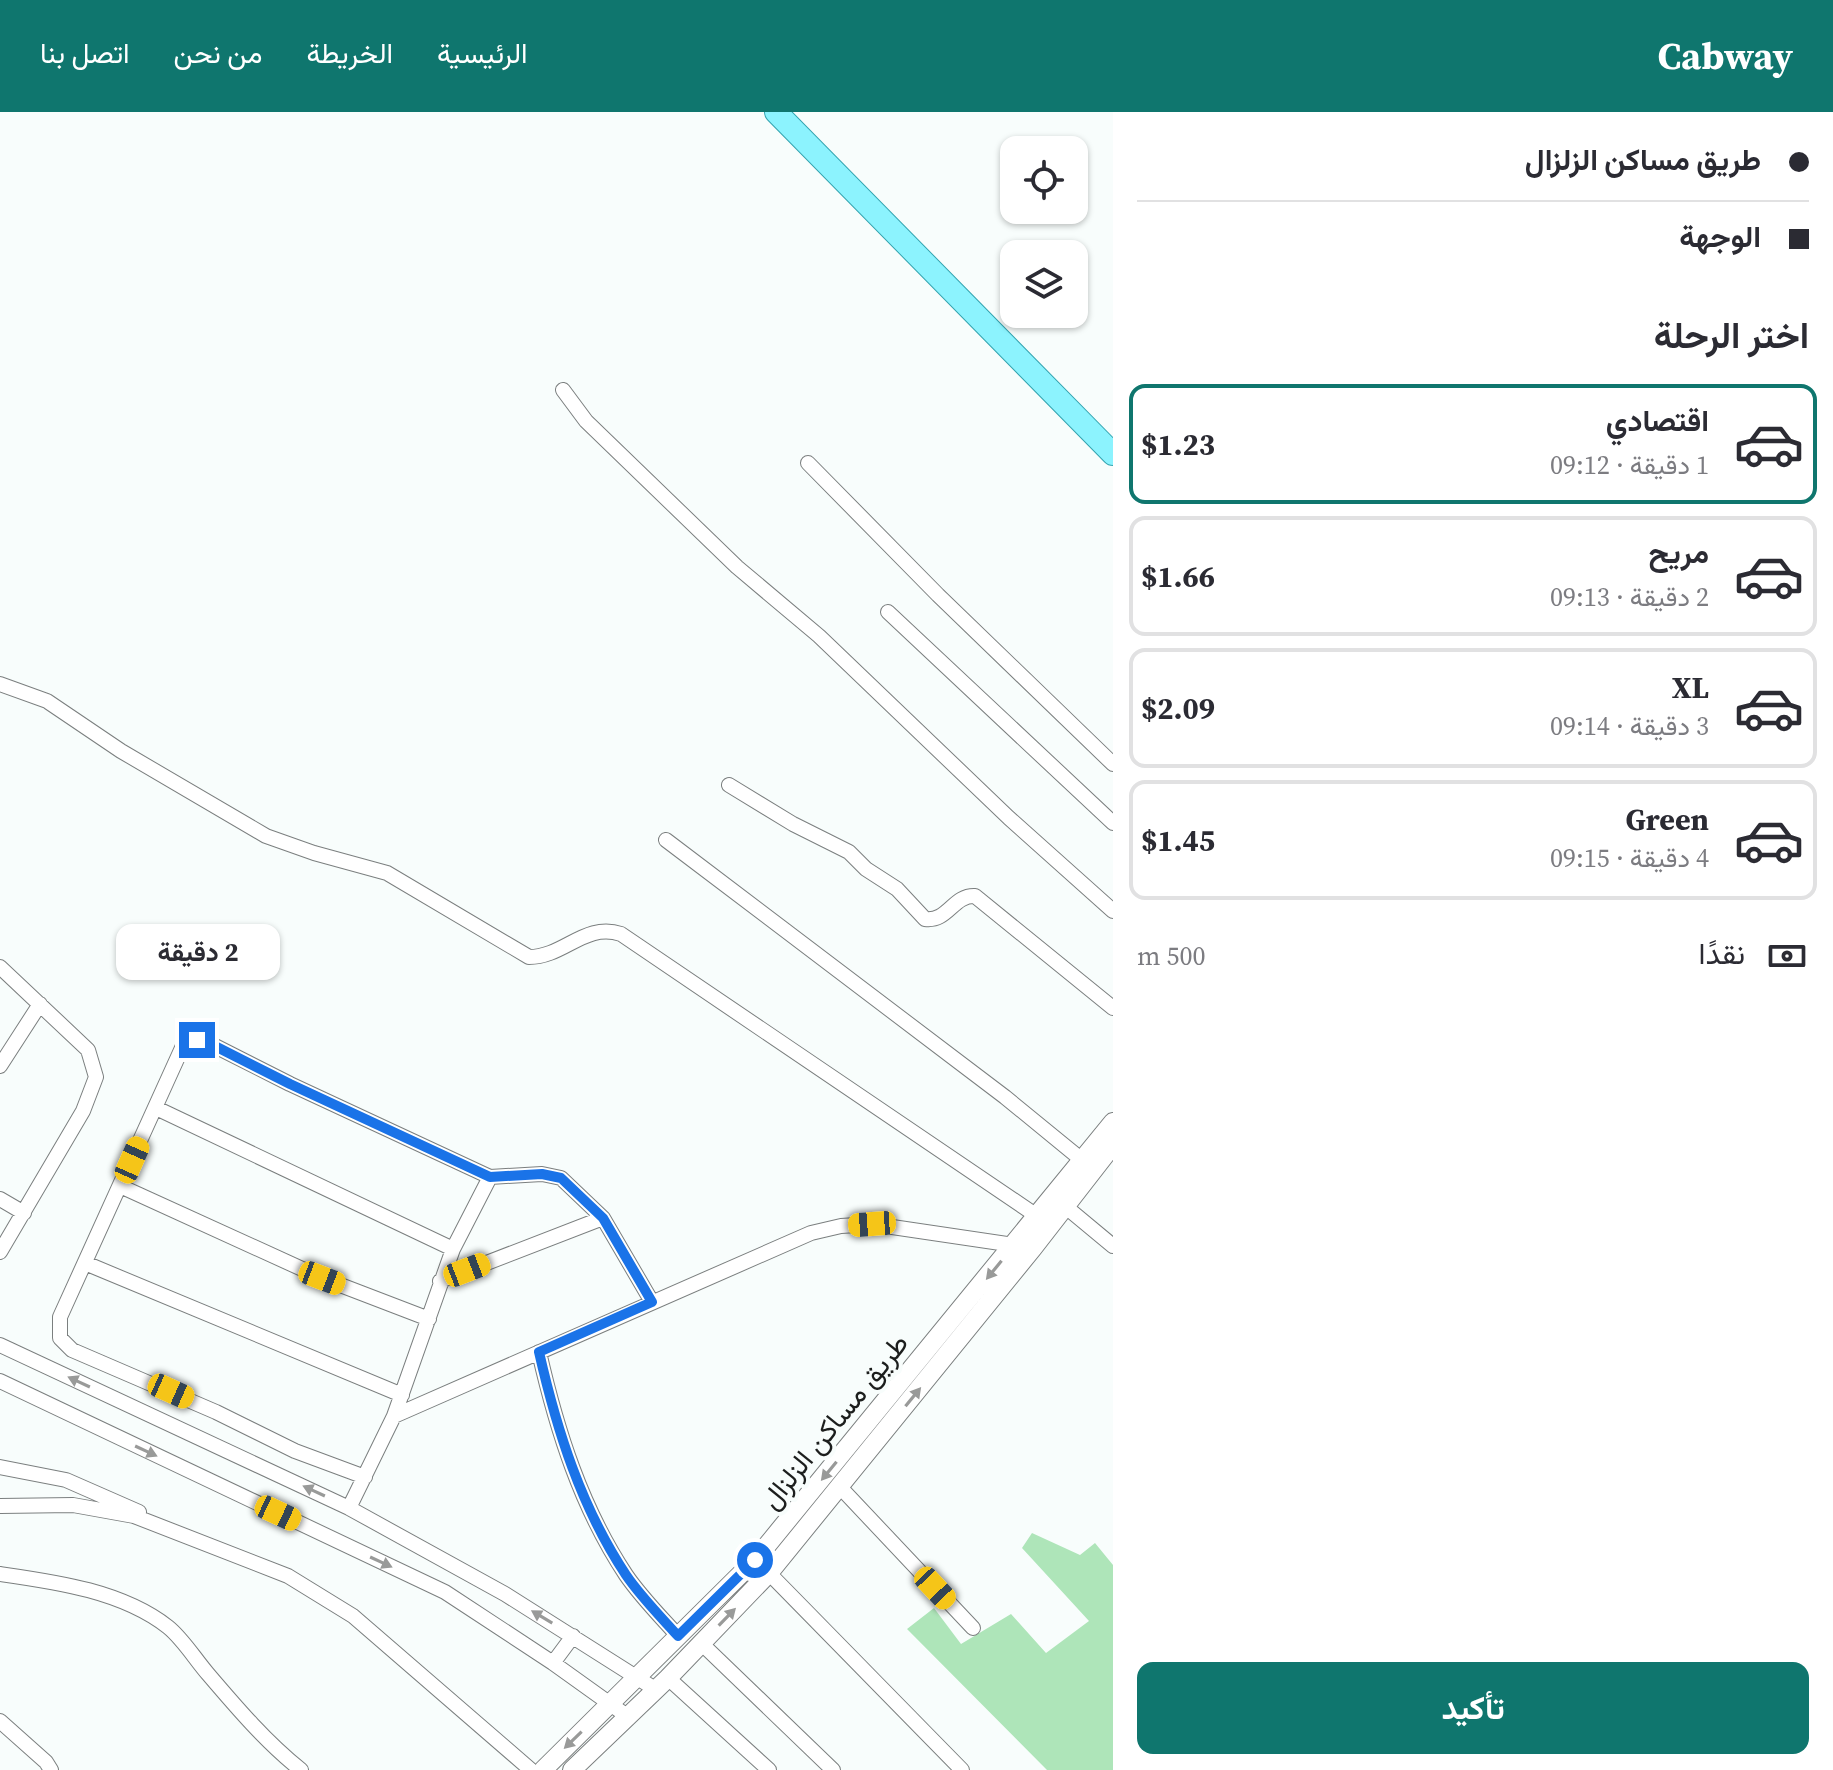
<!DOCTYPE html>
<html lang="ar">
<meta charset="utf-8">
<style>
body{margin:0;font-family:"Source Serif 4",Vazirmatn,serif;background:#f7f7f7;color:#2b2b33;direction:rtl;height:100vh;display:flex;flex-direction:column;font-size:30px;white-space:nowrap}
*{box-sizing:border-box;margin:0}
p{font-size:26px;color:#7c7c81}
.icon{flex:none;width:44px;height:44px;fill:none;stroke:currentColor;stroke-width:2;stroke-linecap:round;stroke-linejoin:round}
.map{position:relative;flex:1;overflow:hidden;direction:ltr}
.details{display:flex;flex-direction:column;background:#fff;width:720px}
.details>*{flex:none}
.top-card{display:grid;align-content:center;height:176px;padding:0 24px;background:#fff}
.buttons{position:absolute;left:1000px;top:24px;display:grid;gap:16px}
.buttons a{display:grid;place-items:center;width:88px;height:88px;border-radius:16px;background:#fff;box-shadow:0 2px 6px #0004;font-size:40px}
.end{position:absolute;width:36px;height:36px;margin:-18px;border:10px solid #1a73e8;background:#fff;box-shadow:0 0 0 4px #fff}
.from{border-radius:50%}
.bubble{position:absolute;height:56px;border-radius:16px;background:#fff;box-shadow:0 2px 6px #0004;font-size:26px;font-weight:700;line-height:56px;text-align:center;direction:rtl}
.car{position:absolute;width:24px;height:48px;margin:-24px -12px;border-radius:10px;box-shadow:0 0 6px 2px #0007;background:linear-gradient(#f5c518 24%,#345 0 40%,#f5c518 0 76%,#345 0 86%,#f5c518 0)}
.top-card b{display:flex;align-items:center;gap:28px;height:76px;font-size:30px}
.top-card b+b{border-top:2px solid #e1e1e2}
.top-card i{width:20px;height:20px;background:#2b2b33}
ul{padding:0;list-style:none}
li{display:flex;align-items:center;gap:24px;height:120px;margin:0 16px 12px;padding:0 8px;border:4px solid #e1e1e2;border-radius:16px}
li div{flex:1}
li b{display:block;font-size:30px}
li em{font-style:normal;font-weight:700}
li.on{border-color:#0f766e}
li>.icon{width:72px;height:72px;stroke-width:1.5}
h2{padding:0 24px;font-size:36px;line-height:96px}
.pay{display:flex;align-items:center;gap:20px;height:88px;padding:0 24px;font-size:30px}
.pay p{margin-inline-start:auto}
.button{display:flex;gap:16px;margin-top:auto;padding:16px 24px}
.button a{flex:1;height:92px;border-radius:16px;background:#0f766e;color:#fff;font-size:32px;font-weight:700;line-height:92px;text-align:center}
header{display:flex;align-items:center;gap:48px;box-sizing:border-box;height:112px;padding:0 40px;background:#0f766e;color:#fff}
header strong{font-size:38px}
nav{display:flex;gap:44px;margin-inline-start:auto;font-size:28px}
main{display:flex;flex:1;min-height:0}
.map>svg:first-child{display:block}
.green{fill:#aee5b9}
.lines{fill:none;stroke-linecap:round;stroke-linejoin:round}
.minor-casing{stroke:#7b7f7f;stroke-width:16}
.tertiary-casing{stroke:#7b7f7f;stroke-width:20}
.primary-casing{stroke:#33a3af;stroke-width:24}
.minor{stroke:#fff;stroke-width:14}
.tertiary{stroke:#fff;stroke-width:18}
.primary{stroke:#8cf3fe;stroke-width:22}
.oneway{fill:#999a99}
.route{stroke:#1a73e8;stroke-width:10}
.labels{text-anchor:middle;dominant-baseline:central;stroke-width:8;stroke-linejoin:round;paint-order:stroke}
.street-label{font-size:28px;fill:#1c1e1d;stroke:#f8fdfc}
</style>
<header>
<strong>Cabway</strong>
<nav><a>الرئيسية</a><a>الخريطة</a><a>من نحن</a><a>اتصل بنا</a></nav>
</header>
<main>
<section class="details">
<div class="top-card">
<b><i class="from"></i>طريق مساكن الزلزال</b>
<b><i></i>الوجهة</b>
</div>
<h2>اختر الرحلة</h2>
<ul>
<li class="on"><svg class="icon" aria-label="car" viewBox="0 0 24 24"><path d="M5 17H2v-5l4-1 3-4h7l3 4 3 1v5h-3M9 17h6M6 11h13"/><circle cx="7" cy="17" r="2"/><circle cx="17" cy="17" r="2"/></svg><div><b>اقتصادي</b><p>1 دقيقة · 09:12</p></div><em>$1.23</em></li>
<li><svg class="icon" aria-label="car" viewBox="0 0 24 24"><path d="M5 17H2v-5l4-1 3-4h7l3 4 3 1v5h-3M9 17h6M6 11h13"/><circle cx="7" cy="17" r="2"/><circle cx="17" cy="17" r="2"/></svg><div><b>مريح</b><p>2 دقيقة · 09:13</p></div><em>$1.66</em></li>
<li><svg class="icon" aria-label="car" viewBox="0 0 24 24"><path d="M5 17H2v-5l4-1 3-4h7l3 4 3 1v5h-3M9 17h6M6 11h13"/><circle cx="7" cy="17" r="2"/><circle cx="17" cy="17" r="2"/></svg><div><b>XL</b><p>3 دقيقة · 09:14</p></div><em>$2.09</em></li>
<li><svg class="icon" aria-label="car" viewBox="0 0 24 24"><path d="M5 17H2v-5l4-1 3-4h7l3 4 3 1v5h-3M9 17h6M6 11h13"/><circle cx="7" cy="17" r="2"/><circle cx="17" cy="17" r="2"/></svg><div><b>Green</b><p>4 دقيقة · 09:15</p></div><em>$1.45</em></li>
</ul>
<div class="pay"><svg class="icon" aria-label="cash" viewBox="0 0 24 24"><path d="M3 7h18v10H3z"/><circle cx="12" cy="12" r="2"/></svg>نقدًا<p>500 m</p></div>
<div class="button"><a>تأكيد</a></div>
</section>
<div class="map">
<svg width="1113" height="1658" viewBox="0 0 1113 1658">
<rect width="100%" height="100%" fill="#f8fdfc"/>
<!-- green -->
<path class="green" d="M 1032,1421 L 1080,1443 L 1095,1431 L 1113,1453 L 1113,1658 L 1047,1658 L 907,1517 L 934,1496 L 961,1532 L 1011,1502 L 1046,1541 L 1089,1509 L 1022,1436 Z"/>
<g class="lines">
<defs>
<path id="minor" d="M 563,278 L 586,309 L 737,455 L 819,524 L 1009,706 L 1113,799
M 808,351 L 938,483 L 1113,652
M 888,500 L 1113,711
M 0,572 L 47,589 L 121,639 L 266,724 L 314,741 L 387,761 L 529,845 C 564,845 585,810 621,822 L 1037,1104
M 729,673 L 793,712 L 849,740 L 866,757 L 897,777 L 925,807 C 948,810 953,783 975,784 L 1113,896
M 666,728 L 1005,985 L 1082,1048
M 0,855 L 88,938 L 96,965 L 83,999 L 0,1140
M 0,954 L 40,892
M 156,996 L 453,1137
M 120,1074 L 322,1166 L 429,1207
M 0,1087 L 24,1101
M 1066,1095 L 1113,1134
M 85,1151 L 402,1283
M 440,1169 L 603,1106
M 0,1233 L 349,1396 L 505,1482 L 655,1577
M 539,1240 C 557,1319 581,1395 626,1463 C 641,1485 661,1505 678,1524
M 0,1269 L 445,1480 L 553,1551 L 627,1604
M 394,1304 L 811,1121 L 841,1114 L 872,1112 L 1021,1134
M 0,1355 L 66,1368 L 139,1400
M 365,1365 L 295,1339 L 216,1300 L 72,1238 L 60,1226 L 60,1205 L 182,936 L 189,929 L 207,930 L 290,972 L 490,1065 L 542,1062 L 561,1066 L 603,1106 L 652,1190
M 840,1375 L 973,1516
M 0,1394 L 73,1393 L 134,1404 L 288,1464 L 353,1504 L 531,1658
M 349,1396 L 394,1304 L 453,1137 L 490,1065
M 762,1454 L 962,1658
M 0,1462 C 56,1470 122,1479 168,1515 C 183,1527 195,1547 208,1562 C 237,1596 266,1630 301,1658
M 701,1531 L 833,1658
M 553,1551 L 573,1524
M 668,1566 L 769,1658
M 0,1609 L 46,1650 L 51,1658"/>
<path id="tertiary" d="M 543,1658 L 755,1448 L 1113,1010
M 572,1658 L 668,1566 L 769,1461 L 1033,1136 L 1113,1033"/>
<path id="primary" d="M 776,0 L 1113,342"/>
</defs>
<!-- minor casing -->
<use href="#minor" class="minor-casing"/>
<!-- tertiary casing -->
<use href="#tertiary" class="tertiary-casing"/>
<!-- primary casing -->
<use href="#primary" class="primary-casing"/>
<!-- minor -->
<use href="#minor" class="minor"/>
<!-- tertiary -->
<use href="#tertiary" class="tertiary"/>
<!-- primary -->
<use href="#primary" class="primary"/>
</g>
<!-- one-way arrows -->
<defs><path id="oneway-solid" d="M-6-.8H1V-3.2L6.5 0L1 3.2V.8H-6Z" transform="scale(2)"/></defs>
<g class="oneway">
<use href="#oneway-solid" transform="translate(994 1158) rotate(129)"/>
<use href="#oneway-solid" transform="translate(79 1270) rotate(-155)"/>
<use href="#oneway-solid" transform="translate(913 1285) rotate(-51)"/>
<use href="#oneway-solid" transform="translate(146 1339) rotate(25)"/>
<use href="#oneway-solid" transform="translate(829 1359) rotate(129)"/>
<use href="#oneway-solid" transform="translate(314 1379) rotate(-155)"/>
<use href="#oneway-solid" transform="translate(381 1450) rotate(25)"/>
<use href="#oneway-solid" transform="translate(542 1505) rotate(-149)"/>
<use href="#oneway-solid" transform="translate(727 1505) rotate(-46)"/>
<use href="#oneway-solid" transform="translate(573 1628) rotate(136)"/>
</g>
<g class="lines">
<!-- route -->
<path class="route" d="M 197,928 L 207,930 L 290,972 L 490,1065 L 542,1062 L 561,1066 L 603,1106 L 652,1190 L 539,1240 C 557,1319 581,1395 626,1463 C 641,1485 661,1505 678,1524 L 755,1448"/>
</g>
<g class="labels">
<!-- street labels -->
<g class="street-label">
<text transform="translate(834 1309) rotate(-51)">طريق مساكن الزلزال</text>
</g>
</g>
</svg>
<div class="buttons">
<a><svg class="icon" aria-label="locate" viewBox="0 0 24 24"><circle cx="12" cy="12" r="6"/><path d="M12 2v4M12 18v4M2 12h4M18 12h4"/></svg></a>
<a><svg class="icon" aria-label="layers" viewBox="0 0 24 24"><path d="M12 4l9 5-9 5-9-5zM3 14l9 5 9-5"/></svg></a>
</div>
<i class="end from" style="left:755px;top:1448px"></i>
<i class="end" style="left:197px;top:928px"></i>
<div class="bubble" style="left:116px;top:812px;width:164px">2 دقيقة</div>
<i class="car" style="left:132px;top:1048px;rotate:24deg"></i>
<i class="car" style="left:872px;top:1112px;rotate:266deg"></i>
<i class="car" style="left:467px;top:1158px;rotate:69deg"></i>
<i class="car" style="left:322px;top:1166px;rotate:111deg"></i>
<i class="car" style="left:171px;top:1279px;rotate:114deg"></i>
<i class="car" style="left:278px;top:1401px;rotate:115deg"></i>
<i class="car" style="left:935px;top:1476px;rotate:137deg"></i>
</div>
</main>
